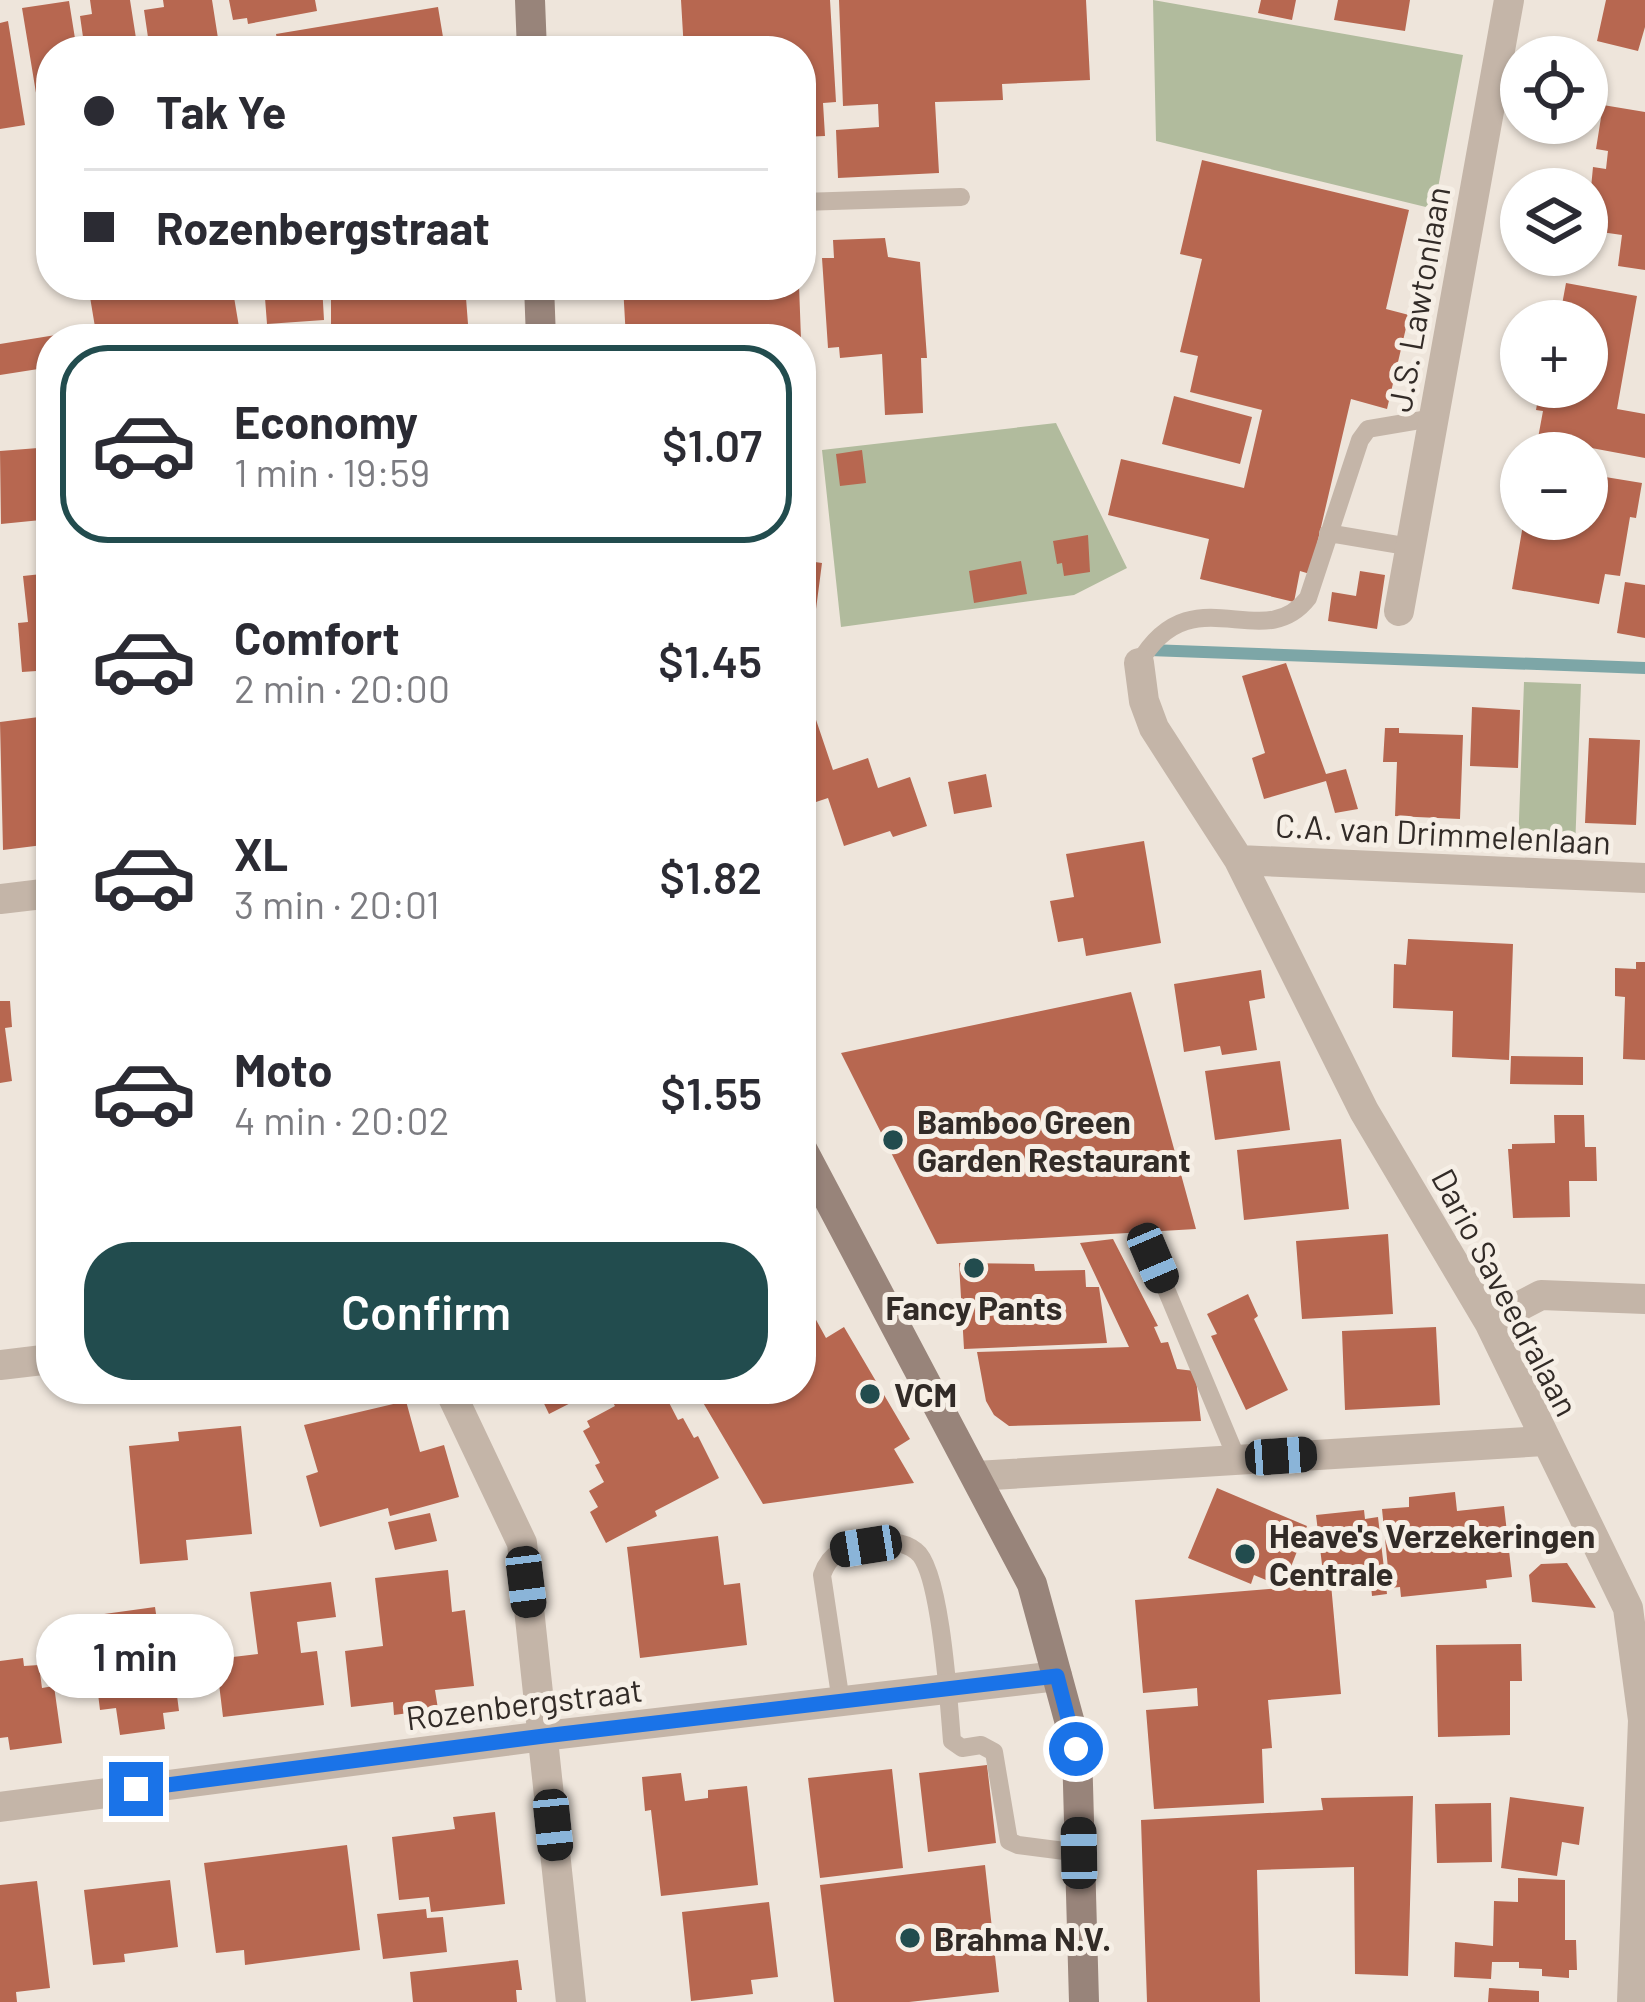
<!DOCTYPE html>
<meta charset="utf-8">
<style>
body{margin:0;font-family:Barlow,sans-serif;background:#f2f2f3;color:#2b2b33;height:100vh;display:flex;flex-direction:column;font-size:45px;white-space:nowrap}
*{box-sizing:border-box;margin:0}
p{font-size:39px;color:#7c7c81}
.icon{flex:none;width:66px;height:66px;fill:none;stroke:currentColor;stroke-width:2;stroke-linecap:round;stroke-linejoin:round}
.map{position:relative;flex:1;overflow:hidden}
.side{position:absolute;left:36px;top:324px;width:780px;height:1080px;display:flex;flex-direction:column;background:#fff;border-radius:48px;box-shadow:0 3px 9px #0004}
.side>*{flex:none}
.top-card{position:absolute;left:36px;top:36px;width:780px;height:264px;border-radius:48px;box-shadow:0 3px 9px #0004;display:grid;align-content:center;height:264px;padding:0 48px;background:#fff}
.tools{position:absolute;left:1500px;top:36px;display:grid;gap:24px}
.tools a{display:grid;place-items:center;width:108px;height:108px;border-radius:50%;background:#fff;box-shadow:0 3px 9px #0004;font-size:60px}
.end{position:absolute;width:54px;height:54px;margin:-27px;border:15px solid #1a73e8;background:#fff;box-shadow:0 0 0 6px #fff}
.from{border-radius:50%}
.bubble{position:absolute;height:84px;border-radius:42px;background:#fff;box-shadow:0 3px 9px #0004;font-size:39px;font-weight:600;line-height:84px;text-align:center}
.car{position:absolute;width:36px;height:72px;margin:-36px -18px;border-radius:15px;box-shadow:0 0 9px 3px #0007;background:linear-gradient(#222 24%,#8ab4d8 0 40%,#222 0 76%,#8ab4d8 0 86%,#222 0)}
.top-card b{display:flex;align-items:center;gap:42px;height:114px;font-size:45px}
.top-card b+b{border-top:3px solid #e1e1e2}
.top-card i{width:30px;height:30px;background:#2b2b33}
ul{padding:21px 0 0;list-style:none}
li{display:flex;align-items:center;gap:36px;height:198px;margin:0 24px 18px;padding:0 24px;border:6px solid transparent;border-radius:48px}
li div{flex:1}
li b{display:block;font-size:45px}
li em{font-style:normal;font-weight:600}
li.current{border-color:#224c4e}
li>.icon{width:108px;height:108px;stroke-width:1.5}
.cta{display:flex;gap:24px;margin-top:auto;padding:24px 48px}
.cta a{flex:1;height:138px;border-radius:48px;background:#224c4e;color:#fff;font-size:48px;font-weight:600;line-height:138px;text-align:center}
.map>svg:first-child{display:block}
.green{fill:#b1bb9d}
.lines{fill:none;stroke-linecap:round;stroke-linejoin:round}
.stream{stroke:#7da6a7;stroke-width:12}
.building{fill:#b76750}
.lane{stroke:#c4b5a8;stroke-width:18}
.street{stroke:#c4b5a8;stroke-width:30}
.secondary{stroke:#98847a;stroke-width:30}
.route{stroke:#1a73e8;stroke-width:15}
.poi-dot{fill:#224c4e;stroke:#f6efe6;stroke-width:4.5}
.labels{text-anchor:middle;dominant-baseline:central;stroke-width:10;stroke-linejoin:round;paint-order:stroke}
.street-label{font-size:33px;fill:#322b27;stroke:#f6efe6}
.poi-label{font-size:33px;font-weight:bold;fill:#322b27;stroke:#f6efe6;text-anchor:start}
</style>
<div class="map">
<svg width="1645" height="2002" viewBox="0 0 1645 2002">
<rect width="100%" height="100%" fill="#eee5db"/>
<!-- green -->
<path class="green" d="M 1153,0 L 1463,55 L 1434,209 L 1156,141 Z
M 1056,423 L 1127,568 L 1074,595 L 841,627 L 822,450 Z
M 1524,682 L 1581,684 L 1575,850 L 1518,847 Z"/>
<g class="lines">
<!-- stream -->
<path class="stream" d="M 1149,650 L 1645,668"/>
</g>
<!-- building -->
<path class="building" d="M 90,0 L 130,0 L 138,51 L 85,51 L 80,16 L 92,14 Z
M 163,0 L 212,0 L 220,51 L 150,51 L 144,10 L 164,7 Z
M 229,0 L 315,0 L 317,11 L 248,24 L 247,18 L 233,20 Z
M 681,0 L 830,0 L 836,102 L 823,103 L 825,136 L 801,137 L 801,51 L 684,51 Z
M 839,0 L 1086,0 L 1090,80 L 1002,84 L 1003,100 L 935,102 L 939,173 L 838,178 L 836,130 L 879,127 L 878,104 L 843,106 Z
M 1261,0 L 1296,0 L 1292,20 L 1258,13 Z
M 1338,0 L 1410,0 L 1405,31 L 1334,20 Z
M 1606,0 L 1645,0 L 1645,27 L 1638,51 L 1597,41 Z
M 69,1 L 77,51 L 51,51 L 51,103 L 38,105 L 22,8 Z
M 438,7 L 445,49 L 279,51 L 276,34 Z
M 8,21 L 25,125 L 0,129 L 0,23 Z
M 1603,105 L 1645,112 L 1645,270 L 1618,266 L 1622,235 L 1587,230 L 1593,167 L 1606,169 L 1608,151 L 1596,149 Z
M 51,112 L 51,133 L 40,135 L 37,114 Z
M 1202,160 L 1409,210 L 1386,309 L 1409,315 L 1387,409 L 1351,399 L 1310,574 L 1300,571 L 1294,602 L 1200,579 L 1209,539 L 1108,515 L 1121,459 L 1244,488 L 1262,410 L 1190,392 L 1198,356 L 1180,352 L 1202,259 L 1180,254 Z
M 885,238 L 888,257 L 920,262 L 927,358 L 921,358 L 923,413 L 885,415 L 882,354 L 840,358 L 839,347 L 828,348 L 822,258 L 834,258 L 833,240 Z
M 1566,283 L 1637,296 L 1617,409 L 1645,414 L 1645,458 L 1538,438 L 1543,411 L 1536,410 L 1540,387 L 1587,387 L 1587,321 L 1559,321 Z
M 88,285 L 232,285 L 241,339 L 97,339 Z
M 264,285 L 322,285 L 324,320 L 267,324 Z
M 352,285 L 465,285 L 469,337 L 331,339 L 331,290 L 352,289 Z
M 623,285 L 799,285 L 801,339 L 626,339 Z
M 62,334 L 63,339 L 51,339 L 51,367 L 0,375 L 0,344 Z
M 1174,396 L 1252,417 L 1240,464 L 1162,444 Z
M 51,447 L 51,519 L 1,524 L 0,451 Z
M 862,450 L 866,483 L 840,486 L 836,454 Z
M 1587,474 L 1642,483 L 1636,518 L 1630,517 L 1620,576 L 1605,574 L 1599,604 L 1512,589 L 1524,519 L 1587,519 Z
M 1088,535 L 1090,572 L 1064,576 L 1062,563 L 1057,564 L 1053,541 Z
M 801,560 L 822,563 L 816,609 L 801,607 Z
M 1021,561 L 1027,594 L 974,603 L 969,571 Z
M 1360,571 L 1385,575 L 1377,629 L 1328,621 L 1332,592 L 1356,596 Z
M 51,573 L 51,670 L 22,672 L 18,623 L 28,622 L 23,576 Z
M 1625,582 L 1645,585 L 1645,638 L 1617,633 Z
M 1286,663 L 1326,774 L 1346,769 L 1358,809 L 1335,813 L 1326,781 L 1264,799 L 1252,758 L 1265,753 L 1242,676 Z
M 1472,707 L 1520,710 L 1518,768 L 1470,766 Z
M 812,708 L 833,770 L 868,758 L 878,788 L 910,777 L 927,826 L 893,837 L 890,831 L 844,846 L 828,798 L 804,806 L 801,711 Z
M 39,717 L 51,811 L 51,844 L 3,850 L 0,722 Z
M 1385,728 L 1399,728 L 1399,733 L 1463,735 L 1460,819 L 1395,816 L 1397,762 L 1383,762 Z
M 1589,738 L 1640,740 L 1636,825 L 1585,823 Z
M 986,774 L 992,807 L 954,814 L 948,782 Z
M 1144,841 L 1161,943 L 1086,956 L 1083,938 L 1058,942 L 1050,901 L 1074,897 L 1066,854 Z
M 1408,939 L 1513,944 L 1509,1060 L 1452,1057 L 1453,1011 L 1393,1008 L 1394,964 L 1406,965 Z
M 1636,962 L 1645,962 L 1645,1060 L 1623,1059 L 1625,997 L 1615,996 L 1615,968 L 1636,969 Z
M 1261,970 L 1265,998 L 1249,1001 L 1257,1050 L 1222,1055 L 1220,1046 L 1184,1052 L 1174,984 Z
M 1131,992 L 1196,1229 L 937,1244 L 841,1053 Z
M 0,1001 L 10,1001 L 12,1027 L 5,1028 L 12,1081 L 0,1083 Z
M 1511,1056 L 1583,1057 L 1583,1085 L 1510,1084 Z
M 1280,1061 L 1290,1130 L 1215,1140 L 1205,1071 Z
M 1554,1115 L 1584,1115 L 1585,1147 L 1596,1147 L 1597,1181 L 1569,1181 L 1570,1217 L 1513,1218 L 1508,1149 L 1512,1149 L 1512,1144 L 1555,1143 Z
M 1341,1139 L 1349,1209 L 1244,1220 L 1237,1150 Z
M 1388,1234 L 1393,1314 L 1302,1319 L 1296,1241 Z
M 1113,1239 L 1158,1326 L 1154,1327 L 1161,1343 L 1168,1342 L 1177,1369 L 1195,1371 L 1201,1421 L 1009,1426 L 994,1415 L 986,1401 L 977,1352 L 1129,1347 L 1080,1243 Z
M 959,1263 L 1034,1264 L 1035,1271 L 1085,1270 L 1086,1287 L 1099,1287 L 1107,1343 L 964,1349 Z
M 1248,1294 L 1258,1316 L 1254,1319 L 1288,1390 L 1246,1410 L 1211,1336 L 1217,1334 L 1207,1314 Z
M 815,1318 L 826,1338 L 844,1327 L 910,1439 L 894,1449 L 914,1483 L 763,1504 L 695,1389 L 801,1389 L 801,1327 Z
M 1436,1327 L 1440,1405 L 1345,1410 L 1342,1331 Z
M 537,1389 L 598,1389 L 549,1414 Z
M 624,1389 L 662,1389 L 678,1420 L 683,1418 L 694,1438 L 698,1436 L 719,1478 L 655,1511 L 657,1516 L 606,1543 L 590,1512 L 598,1507 L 589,1491 L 604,1482 L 595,1465 L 600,1463 L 583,1431 L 590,1427 L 587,1421 L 615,1406 L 612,1401 L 626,1394 Z
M 406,1401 L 420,1452 L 444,1445 L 459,1497 L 390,1516 L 388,1508 L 320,1527 L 306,1476 L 318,1472 L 304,1425 Z
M 241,1426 L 252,1534 L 186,1540 L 188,1560 L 140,1564 L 129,1446 L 179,1441 L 178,1432 Z
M 1217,1488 L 1307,1526 L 1283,1587 L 1254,1575 L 1251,1584 L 1188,1558 Z
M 1455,1492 L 1457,1511 L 1504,1506 L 1512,1577 L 1486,1580 L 1487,1588 L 1401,1597 L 1400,1587 L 1390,1588 L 1382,1509 L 1409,1507 L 1409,1497 Z
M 1364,1510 L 1365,1519 L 1378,1517 L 1387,1594 L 1372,1596 L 1371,1586 L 1347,1588 L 1346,1579 L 1324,1581 L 1316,1515 Z
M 430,1513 L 437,1541 L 395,1550 L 388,1522 Z
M 718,1536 L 724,1585 L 740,1583 L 747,1645 L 640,1658 L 627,1547 Z
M 1567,1563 L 1596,1608 L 1532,1602 L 1529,1575 L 1541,1564 Z
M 448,1570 L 452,1612 L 465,1610 L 474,1686 L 435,1690 L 438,1709 L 394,1715 L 393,1702 L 351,1707 L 345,1651 L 383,1646 L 375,1578 Z
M 331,1582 L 336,1617 L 297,1622 L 301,1653 L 317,1651 L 324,1705 L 223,1717 L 216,1659 L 258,1654 L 250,1592 Z
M 1331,1584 L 1341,1694 L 1268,1700 L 1272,1748 L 1262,1749 L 1264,1803 L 1154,1809 L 1146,1710 L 1198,1706 L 1197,1688 L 1143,1693 L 1135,1600 Z
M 155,1607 L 158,1627 L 168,1626 L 179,1711 L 163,1713 L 165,1729 L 120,1735 L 116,1708 L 100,1710 L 95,1669 L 121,1666 L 118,1643 L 101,1645 L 97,1615 Z
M 1521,1644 L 1522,1681 L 1510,1681 L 1510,1735 L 1438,1737 L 1436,1645 Z
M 23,1658 L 24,1666 L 39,1665 L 42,1688 L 54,1686 L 62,1743 L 10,1750 L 8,1737 L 0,1738 L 0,1661 Z
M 987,1765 L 996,1843 L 928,1852 L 919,1773 Z
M 892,1769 L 903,1868 L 820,1878 L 808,1778 Z
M 681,1773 L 685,1801 L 708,1798 L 708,1790 L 747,1786 L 758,1885 L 661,1896 L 651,1810 L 645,1811 L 642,1777 Z
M 1413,1796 L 1408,1976 L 1355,1974 L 1354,1867 L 1257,1870 L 1260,2002 L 1147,2002 L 1141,1820 L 1323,1810 L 1321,1798 Z
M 1510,1797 L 1584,1807 L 1579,1845 L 1562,1842 L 1557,1876 L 1501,1868 Z
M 1491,1803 L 1492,1862 L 1437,1863 L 1435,1804 Z
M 495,1812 L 505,1904 L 431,1912 L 429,1897 L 399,1900 L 392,1837 L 455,1829 L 453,1817 Z
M 347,1845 L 360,1950 L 245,1965 L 244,1950 L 216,1953 L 204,1863 Z
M 985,1865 L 999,1992 L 909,2002 L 834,2002 L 820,1885 Z
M 1518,1878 L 1565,1880 L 1565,1940 L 1576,1940 L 1577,1970 L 1569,1970 L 1569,1978 L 1542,1976 L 1542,1969 L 1519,1968 L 1519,1962 L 1492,1962 L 1491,1979 L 1454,1977 L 1455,1942 L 1493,1946 L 1494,1901 L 1518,1902 Z
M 170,1880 L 178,1947 L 124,1954 L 125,1962 L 93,1965 L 84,1890 Z
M 37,1881 L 50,1988 L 16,1992 L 17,2002 L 0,2002 L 0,1885 Z
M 769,1902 L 778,1977 L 751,1980 L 753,1994 L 691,2001 L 682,1912 Z
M 426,1909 L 427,1918 L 443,1917 L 447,1952 L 383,1959 L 377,1914 Z
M 518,1960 L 522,1990 L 516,1990 L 517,2002 L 413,2002 L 410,1972 Z
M 1489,1988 L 1539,1991 L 1539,2002 L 1488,2002 Z"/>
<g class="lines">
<!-- lane -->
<path class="lane" d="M 801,202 L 961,197
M 1328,533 L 1411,547
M 1139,663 C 1192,572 1262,657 1308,598 L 1360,440 L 1368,429 L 1433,418
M 1153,1258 L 1237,1459
M 841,1702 L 822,1575 C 831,1549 846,1549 872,1545 C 888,1542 902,1540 916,1551 C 941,1569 949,1707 952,1741 L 962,1748 L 981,1745 L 994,1752 L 1009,1841 L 1018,1845 L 1080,1853"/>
<!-- street -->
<path class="street" d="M 1399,611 L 1509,0
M 1139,663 L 1144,701 L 1154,728 L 1239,860 L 1364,1111 L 1489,1322 L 1628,1608 L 1643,1720 L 1632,2002
M 1239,860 L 1645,878
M 0,899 L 51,893
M 1489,1322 L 1541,1295 L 1645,1299
M 0,1365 L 51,1359
M 449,1389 L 522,1543 L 571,2002
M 976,1476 L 1544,1441
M 0,1807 L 544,1736 L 1057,1676"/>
<!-- secondary -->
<path class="secondary" d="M 530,0 L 532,51
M 539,285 L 541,339
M 801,1147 L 1032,1584 L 1077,1749 L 1084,2002"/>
</g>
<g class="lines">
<!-- route -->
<path class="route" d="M 136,1789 L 544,1736 L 1057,1676 L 1076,1749"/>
</g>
<!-- markers -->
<g class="poi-dot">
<circle cx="893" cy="1140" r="12"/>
<circle cx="974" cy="1268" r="12"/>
<circle cx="870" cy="1394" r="12"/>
<circle cx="1245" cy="1554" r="12"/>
<circle cx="910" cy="1938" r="12"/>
</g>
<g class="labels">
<!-- street labels -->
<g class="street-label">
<text transform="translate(1418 299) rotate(-80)">J.S. Lawtonlaan</text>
<text transform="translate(1443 833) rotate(3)">C.A. van Drimmelenlaan</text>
<text transform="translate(1506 1292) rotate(62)">Dario Saveedralaan</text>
<text transform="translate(524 1703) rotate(-7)">Rozenbergstraat</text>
</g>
<!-- poi labels -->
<g class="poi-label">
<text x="917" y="1121">Bamboo Green<tspan x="917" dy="38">Garden Restaurant</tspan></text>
<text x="974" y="1307" text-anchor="middle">Fancy Pants</text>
<text x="894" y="1394">VCM</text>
<text x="1269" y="1535">Heave's Verzekeringen<tspan x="1269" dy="38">Centrale</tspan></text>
<text x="934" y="1938">Brahma N.V.</text>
</g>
</g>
</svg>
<div class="tools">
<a><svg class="icon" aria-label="locate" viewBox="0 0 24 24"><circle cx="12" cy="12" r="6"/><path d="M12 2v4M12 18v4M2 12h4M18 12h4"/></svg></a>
<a><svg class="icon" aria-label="layers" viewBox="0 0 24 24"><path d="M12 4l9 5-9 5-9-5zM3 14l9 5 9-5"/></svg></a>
<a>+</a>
<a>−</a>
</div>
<i class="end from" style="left:1076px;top:1749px"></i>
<i class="end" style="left:136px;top:1789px"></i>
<div class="bubble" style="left:36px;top:1614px;width:198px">1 min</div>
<i class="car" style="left:1153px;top:1258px;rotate:157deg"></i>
<i class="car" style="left:1281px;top:1456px;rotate:86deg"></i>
<i class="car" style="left:866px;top:1546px;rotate:261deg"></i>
<i class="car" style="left:526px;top:1582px;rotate:173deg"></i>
<i class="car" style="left:553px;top:1825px;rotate:174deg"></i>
<i class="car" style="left:1079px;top:1853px;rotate:359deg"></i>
<div class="top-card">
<b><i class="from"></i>Tak Ye</b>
<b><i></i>Rozenbergstraat</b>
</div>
<section class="side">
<ul>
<li class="current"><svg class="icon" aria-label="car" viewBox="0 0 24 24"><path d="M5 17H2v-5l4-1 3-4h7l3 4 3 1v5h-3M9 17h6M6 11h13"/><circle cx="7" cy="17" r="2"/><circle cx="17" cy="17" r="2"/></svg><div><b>Economy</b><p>1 min · 19:59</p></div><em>$1.07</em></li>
<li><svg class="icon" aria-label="car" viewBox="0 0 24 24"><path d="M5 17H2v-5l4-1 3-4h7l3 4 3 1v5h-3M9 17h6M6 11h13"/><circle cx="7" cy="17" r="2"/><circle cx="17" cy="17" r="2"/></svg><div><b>Comfort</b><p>2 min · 20:00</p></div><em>$1.45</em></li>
<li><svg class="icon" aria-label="car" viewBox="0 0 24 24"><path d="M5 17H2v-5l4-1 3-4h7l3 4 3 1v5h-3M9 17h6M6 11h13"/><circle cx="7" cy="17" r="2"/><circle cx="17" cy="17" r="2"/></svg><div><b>XL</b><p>3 min · 20:01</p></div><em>$1.82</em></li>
<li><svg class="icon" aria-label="car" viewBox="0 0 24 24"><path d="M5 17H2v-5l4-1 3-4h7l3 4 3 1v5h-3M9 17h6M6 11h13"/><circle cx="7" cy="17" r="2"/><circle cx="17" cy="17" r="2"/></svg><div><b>Moto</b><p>4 min · 20:02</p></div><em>$1.55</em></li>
</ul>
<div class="cta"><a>Confirm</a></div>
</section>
</div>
